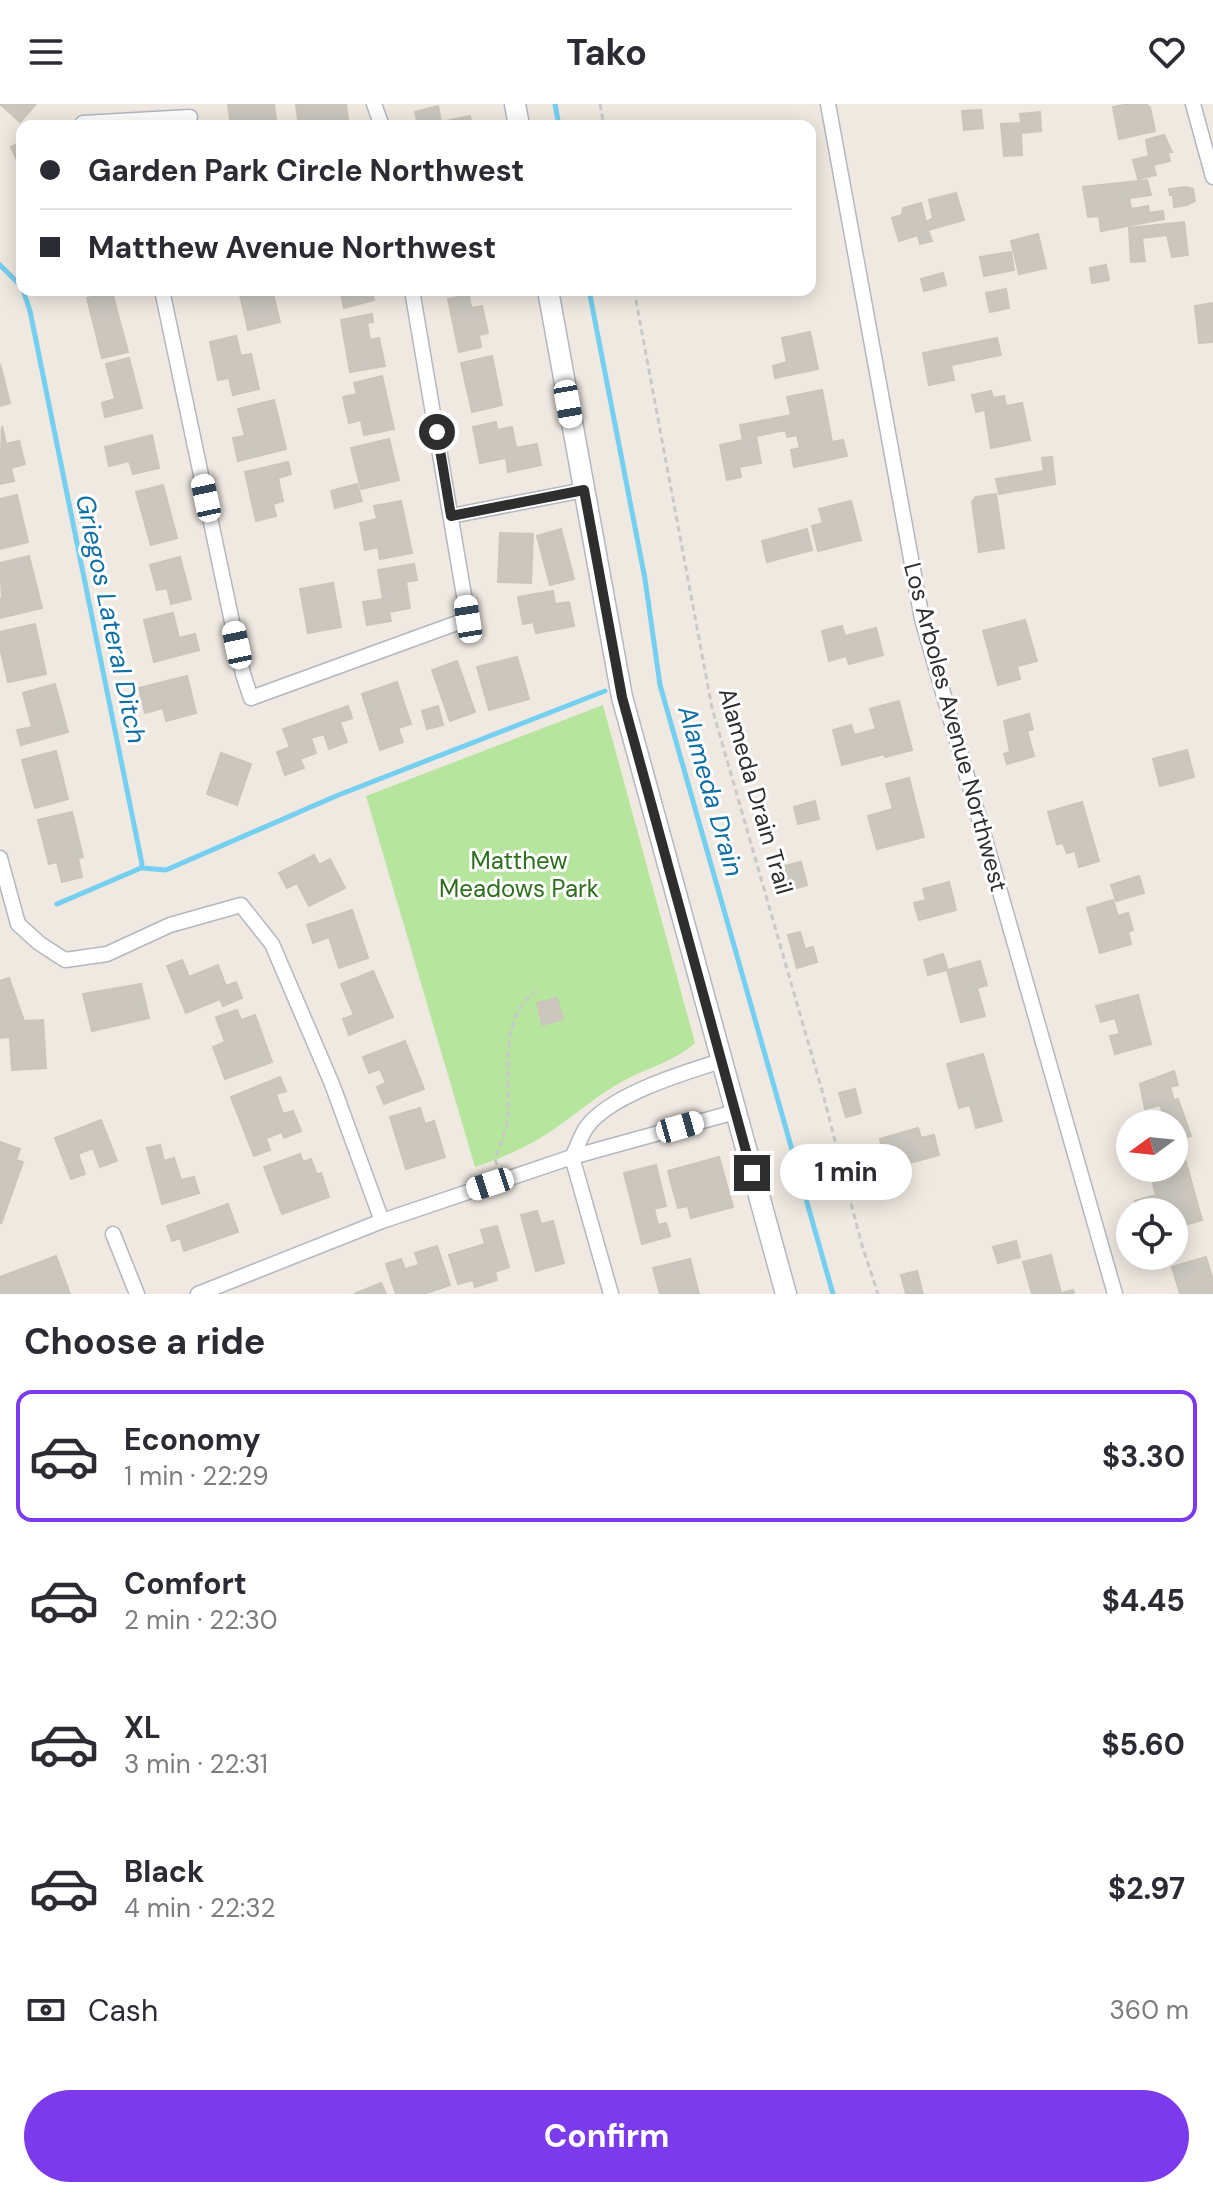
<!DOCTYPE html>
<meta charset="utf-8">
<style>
body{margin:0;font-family:"DM Sans",sans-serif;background:#f2f2f3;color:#2b2b33;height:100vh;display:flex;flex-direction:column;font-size:30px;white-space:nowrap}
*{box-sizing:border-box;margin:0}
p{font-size:26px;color:#7c7c81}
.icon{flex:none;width:44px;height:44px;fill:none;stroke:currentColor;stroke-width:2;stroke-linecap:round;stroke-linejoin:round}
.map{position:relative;height:1190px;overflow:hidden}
.details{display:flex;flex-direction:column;background:#fff;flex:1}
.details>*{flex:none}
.top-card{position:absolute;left:16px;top:16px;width:800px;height:176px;border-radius:16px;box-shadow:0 4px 20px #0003;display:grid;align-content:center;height:176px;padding:0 24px;background:#fff}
.needle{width:52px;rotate:255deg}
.fabs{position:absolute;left:1116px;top:1006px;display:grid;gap:16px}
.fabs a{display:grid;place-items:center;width:72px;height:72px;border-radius:50%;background:#fff;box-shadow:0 4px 20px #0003;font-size:40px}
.end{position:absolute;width:36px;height:36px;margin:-18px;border:10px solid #2e2e2e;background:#fff;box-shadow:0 0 0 4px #fff}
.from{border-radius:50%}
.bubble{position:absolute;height:56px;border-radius:28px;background:#fff;box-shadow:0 4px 20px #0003;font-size:26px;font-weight:700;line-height:56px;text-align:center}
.car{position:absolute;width:24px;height:48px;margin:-24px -12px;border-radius:10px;box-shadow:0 0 6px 2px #0007;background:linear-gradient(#fff 24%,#345 0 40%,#fff 0 76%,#345 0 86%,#fff 0)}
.top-card b{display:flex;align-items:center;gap:28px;height:76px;font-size:30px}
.top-card b+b{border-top:2px solid #e1e1e2}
.top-card i{width:20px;height:20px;background:#2b2b33}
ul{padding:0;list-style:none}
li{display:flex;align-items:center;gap:24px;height:132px;margin:0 16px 12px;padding:0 8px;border:4px solid transparent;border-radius:16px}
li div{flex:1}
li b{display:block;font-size:30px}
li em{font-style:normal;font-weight:700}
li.active{border-color:#7c3aed}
li>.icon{width:72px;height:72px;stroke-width:1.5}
h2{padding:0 24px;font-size:36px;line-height:96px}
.pay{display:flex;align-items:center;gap:20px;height:88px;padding:0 24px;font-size:30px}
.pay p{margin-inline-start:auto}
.button{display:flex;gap:16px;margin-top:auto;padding:16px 24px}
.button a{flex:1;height:92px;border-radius:48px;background:#7c3aed;color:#fff;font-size:32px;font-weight:700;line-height:92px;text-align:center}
header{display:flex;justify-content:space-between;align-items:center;height:104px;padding:0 24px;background:#fff;font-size:36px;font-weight:700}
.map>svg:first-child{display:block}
.green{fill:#b6e59e}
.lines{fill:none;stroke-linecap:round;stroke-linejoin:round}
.stream{stroke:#75cff0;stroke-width:5}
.building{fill:#cbc7bf;stroke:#cbc5ba;stroke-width:2}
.street-casing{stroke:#b4b7c1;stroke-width:17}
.secondary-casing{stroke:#b4b7c1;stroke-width:23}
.path{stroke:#c9c9c9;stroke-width:3;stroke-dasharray:6 4;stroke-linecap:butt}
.street{stroke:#fff;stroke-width:14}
.secondary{stroke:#fff;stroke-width:20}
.route{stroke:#2e2e2e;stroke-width:10}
.labels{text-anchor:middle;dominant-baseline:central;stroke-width:6;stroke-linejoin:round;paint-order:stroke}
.street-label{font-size:24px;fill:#2e2e2e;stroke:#fff}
.park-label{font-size:24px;fill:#2c6e1b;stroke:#fff}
.water-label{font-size:26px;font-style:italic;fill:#0d6fa3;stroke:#fff}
</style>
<header><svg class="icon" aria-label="menu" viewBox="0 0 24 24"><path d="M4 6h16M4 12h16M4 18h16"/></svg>Tako<svg class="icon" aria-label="heart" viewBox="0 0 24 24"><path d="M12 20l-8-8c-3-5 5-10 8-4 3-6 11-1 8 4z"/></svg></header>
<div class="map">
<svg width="1213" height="1190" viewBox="0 0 1213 1190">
<rect width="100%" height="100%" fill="#efe9e1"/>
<!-- green -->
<path class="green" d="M 603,601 L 695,939 C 672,959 651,962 625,976 C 599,990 577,1009 553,1026 C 530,1042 502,1054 475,1063 L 366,692 Z"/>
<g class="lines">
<!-- stream -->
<path class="stream" d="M 555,0 L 559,22
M 0,161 L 22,183
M 23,186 L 30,207 L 142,760 L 141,764 L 57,800
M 589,186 L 645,475 L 660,581 L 833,1190
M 142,764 L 166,766 L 336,692 L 605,587"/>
</g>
<!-- building -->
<path class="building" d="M 0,0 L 36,0 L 20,18 Z
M 228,0 L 274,0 L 277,22 L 231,22 Z
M 346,0 L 349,22 L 299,22 L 296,1 Z
M 1129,0 L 1147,0 L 1148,3 L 1150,3 L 1155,27 L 1119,35 L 1113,3 Z
M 438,2 L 441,18 L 470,12 L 472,22 L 430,22 L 429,18 L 418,20 L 415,8 Z
M 981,6 L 983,24 L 964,26 L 962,7 Z
M 1040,8 L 1041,27 L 1021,29 L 1022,51 L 1004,52 L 1001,20 L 1021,19 L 1020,10 Z
M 1164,31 L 1172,48 L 1168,48 L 1170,57 L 1153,61 L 1156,71 L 1138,75 L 1133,56 L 1149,52 L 1146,36 Z
M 22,38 L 22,67 L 11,43 Z
M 1147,76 L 1151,91 L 1129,94 L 1131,105 L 1148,102 L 1149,109 L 1163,107 L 1164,115 L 1101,127 L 1099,112 L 1088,113 L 1083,83 Z
M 1186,83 L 1193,85 L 1195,97 L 1187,101 L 1174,103 L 1173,91 L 1170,91 L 1169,85 Z
M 956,89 L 964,116 L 928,126 L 932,137 L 920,140 L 918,131 L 899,137 L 892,114 L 902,111 L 903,104 L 921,99 L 926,118 L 933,114 L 929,96 Z
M 1184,118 L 1188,151 L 1172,153 L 1167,131 L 1142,134 L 1145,157 L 1131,158 L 1129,124 Z
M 1038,130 L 1046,164 L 1019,170 L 1011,137 Z
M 1011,148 L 1014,166 L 984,172 L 980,153 Z
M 1106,161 L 1109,176 L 1092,179 L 1090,164 Z
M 943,169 L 946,181 L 924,187 L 921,175 Z
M 1006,185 L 1009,204 L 990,208 L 986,189 Z
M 239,186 L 272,186 L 280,218 L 248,226 Z
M 340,186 L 371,186 L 374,196 L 344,204 Z
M 112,188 L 128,248 L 102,254 L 87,194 Z
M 469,191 L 471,204 L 482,202 L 488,229 L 479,231 L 481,243 L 459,248 L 448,195 Z
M 1213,199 L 1213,238 L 1199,239 L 1195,202 Z
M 372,210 L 373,218 L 367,219 L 370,236 L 379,234 L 385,262 L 350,268 L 341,216 Z
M 810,228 L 818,265 L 775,274 L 773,262 L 787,258 L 782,234 Z
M 236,232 L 241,252 L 251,250 L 259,285 L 233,291 L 229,274 L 218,276 L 210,238 Z
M 997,234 L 1001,251 L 951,261 L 954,276 L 929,281 L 923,249 Z
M 492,252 L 502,301 L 472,308 L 461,259 Z
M 129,254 L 142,304 L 105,313 L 102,299 L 115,295 L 106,260 Z
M 0,260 L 10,299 L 0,302 Z
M 382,272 L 394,325 L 364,331 L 361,316 L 349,319 L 343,293 L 357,290 L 354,279 Z
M 822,286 L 832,338 L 843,336 L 847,352 L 794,363 L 791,346 L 800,344 L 797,331 L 787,333 L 786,326 L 756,332 L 761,359 L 739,363 L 741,373 L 727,376 L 720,341 L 743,336 L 740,321 L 791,311 L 787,293 Z
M 991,287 L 993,294 L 1004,292 L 1006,302 L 1022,299 L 1030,336 L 991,344 L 985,306 L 976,308 L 972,291 Z
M 274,296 L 286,345 L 238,357 L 233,334 L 245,332 L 238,305 Z
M 496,318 L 497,326 L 512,323 L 516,344 L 537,340 L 541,361 L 508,368 L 506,354 L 480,359 L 473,323 Z
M 2,322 L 6,340 L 19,337 L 25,360 L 11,364 L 14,377 L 0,380 Z
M 152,331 L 159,364 L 133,370 L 129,357 L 109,362 L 105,343 Z
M 389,335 L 399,376 L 361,385 L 351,344 Z
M 1052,353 L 1055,380 L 999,390 L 996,375 L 1044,367 L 1042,354 Z
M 288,358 L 291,370 L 278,374 L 283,397 L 273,400 L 276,412 L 256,417 L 245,368 Z
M 357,380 L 362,397 L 335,404 L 331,387 Z
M 163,381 L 177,434 L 151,441 L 136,388 Z
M 996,390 L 1004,444 L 979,448 L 972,398 L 976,393 Z
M 17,391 L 28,438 L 0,445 L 0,395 Z
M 401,397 L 412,449 L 380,455 L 378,443 L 365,446 L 360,419 L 377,415 L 374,402 Z
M 851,397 L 861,436 L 818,447 L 812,422 L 823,419 L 819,405 Z
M 561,425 L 574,475 L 550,481 L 537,432 Z
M 807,425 L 812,446 L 767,458 L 762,437 Z
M 500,429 L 533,430 L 531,479 L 498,478 Z
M 29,452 L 42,504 L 0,514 L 0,495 L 2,494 L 0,459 Z
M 180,453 L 191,495 L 171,500 L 167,484 L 157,486 L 150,461 Z
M 414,460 L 417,476 L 406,478 L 410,504 L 389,508 L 391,517 L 367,521 L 363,498 L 383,495 L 378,466 Z
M 333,479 L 341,523 L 308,529 L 300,485 Z
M 553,487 L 555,500 L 569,498 L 574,522 L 536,529 L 533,518 L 523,520 L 518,493 Z
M 173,509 L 179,534 L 195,530 L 199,546 L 154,558 L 144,516 Z
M 1025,516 L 1037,557 L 1017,562 L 1020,575 L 998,581 L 983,527 Z
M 35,520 L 46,570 L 8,578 L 0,544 L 0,528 Z
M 842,522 L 845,532 L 876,524 L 883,551 L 849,560 L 846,552 L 829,557 L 822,527 Z
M 517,553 L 529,595 L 489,606 L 477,563 Z
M 457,557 L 475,608 L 450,617 L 432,566 Z
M 187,572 L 196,609 L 166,617 L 163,604 L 145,609 L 139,584 Z
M 397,578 L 411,620 L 398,624 L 403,638 L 380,646 L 362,590 Z
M 55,580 L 68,628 L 21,641 L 17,626 L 32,623 L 23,589 Z
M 899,597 L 912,646 L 885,653 L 884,650 L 842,661 L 833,626 L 851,621 L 854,631 L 876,625 L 870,605 Z
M 348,602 L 352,614 L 340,618 L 347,638 L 329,645 L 324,630 L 311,634 L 316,649 L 300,655 L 304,664 L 285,671 L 277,648 L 290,643 L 283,625 Z
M 438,602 L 443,621 L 427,625 L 422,607 Z
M 1029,610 L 1033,625 L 1027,627 L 1034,652 L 1007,660 L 1004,650 L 1010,648 L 1004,617 Z
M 1187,646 L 1194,673 L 1160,682 L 1153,655 Z
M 56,647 L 68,695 L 35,704 L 22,656 Z
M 221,649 L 251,660 L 237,701 L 207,690 Z
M 909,674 L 924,733 L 877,745 L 868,712 L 893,705 L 886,680 Z
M 815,697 L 819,715 L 798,720 L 794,703 Z
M 1082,698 L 1099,757 L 1079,763 L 1075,747 L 1067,749 L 1063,739 L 1057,740 L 1048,708 Z
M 72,708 L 83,753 L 78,755 L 82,773 L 62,778 L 57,758 L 49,760 L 38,716 Z
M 314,751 L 319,761 L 330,755 L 345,784 L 309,802 L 297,779 L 287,784 L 279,769 Z
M 801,758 L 807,781 L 790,786 L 784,762 Z
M 1139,772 L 1144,789 L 1116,797 L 1111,781 Z
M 949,778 L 956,806 L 919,816 L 914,799 L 926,796 L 923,785 Z
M 1113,796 L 1118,812 L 1128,809 L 1133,826 L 1128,828 L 1131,840 L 1100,849 L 1087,804 Z
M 352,806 L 368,854 L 339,864 L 329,833 L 313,839 L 307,821 Z
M 800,828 L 805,845 L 813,843 L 817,858 L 797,864 L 788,831 Z
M 943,850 L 948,866 L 980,857 L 987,881 L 977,884 L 985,912 L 961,918 L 947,866 L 928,871 L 924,856 Z
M 182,856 L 189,873 L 218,861 L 226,882 L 236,878 L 242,894 L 223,902 L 220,895 L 186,909 L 167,862 Z
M 373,867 L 393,913 L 349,931 L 343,915 L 354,911 L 341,880 Z
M 9,874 L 24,917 L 43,916 L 46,964 L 12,966 L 10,933 L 0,934 L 0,877 Z
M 141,880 L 149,914 L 92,927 L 83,890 Z
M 1138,891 L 1151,940 L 1115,950 L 1110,932 L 1120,930 L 1115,914 L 1101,918 L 1096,902 Z
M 557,894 L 563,915 L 542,921 L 537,899 Z
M 237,906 L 241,916 L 255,911 L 272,958 L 225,975 L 213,943 L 225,938 L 216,913 Z
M 405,937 L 424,985 L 384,1000 L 377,983 L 386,979 L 380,965 L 369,969 L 363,953 Z
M 983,950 L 1002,1017 L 976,1024 L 970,1001 L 959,1004 L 947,960 Z
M 1174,967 L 1178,981 L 1170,983 L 1174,996 L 1178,995 L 1191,1032 L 1176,1036 L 1174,1020 L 1171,1016 L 1165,1018 L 1160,1001 L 1145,1005 L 1140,980 Z
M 280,973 L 286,987 L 276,990 L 283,1010 L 293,1007 L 301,1027 L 284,1034 L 282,1028 L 266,1034 L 270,1046 L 254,1052 L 231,993 Z
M 855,985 L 861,1009 L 846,1013 L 839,989 Z
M 420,1004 L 425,1020 L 434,1017 L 445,1053 L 406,1065 L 390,1013 Z
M 101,1016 L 117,1057 L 100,1063 L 93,1044 L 78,1050 L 85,1070 L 71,1075 L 55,1034 Z
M 918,1024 L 921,1034 L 934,1031 L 939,1051 L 888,1065 L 880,1035 Z
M 0,1038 L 20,1045 L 16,1056 L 23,1058 L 1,1120 Z
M 160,1041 L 164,1057 L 174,1054 L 181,1076 L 194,1073 L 199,1089 L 162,1100 L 147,1044 Z
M 300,1050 L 303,1058 L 311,1055 L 317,1071 L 321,1069 L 329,1093 L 282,1110 L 264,1063 Z
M 719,1053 L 733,1103 L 691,1114 L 688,1102 L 678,1104 L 668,1067 Z
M 1185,1055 L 1202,1116 L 1177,1123 L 1182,1140 L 1174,1142 L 1174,1108 L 1138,1108 L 1135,1097 L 1156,1091 L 1152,1076 L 1170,1071 L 1168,1064 L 1174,1064 L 1174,1058 Z
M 656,1061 L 666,1102 L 654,1105 L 658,1121 L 666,1119 L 670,1132 L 642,1140 L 624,1069 Z
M 228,1100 L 238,1128 L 184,1147 L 180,1134 L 172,1137 L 167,1122 Z
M 537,1107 L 541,1120 L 553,1117 L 564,1159 L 536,1167 L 521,1111 Z
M 497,1122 L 509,1163 L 495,1168 L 497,1176 L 475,1183 L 473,1176 L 458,1180 L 449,1151 L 485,1140 L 481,1126 Z
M 1016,1137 L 1020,1153 L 998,1159 L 993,1143 Z
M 437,1142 L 450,1181 L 424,1190 L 396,1190 L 386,1160 L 401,1155 L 405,1165 L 419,1161 L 415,1149 Z
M 1051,1151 L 1061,1189 L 1073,1186 L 1074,1190 L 1032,1190 L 1023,1158 Z
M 56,1152 L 70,1190 L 0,1190 L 0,1173 Z
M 1206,1153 L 1213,1176 L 1213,1190 L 1180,1190 L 1172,1163 Z
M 690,1155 L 699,1190 L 660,1190 L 653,1164 Z
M 917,1167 L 923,1190 L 906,1190 L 901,1171 Z
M 381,1179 L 386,1190 L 354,1190 Z"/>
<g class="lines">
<defs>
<path id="street" d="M 374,0 L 382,22
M 828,0 L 922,515 L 1115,1190
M 1193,0 L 1213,73
M 83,19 L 190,13
M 162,186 L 243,570 L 251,594 L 468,515 L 412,186
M 451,412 L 584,386
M 0,754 L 18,820 L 39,839 L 65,856 L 107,850 L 170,821 L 241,801 L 272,840 L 332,980 L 382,1117
M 572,1053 C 577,1044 580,1033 586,1024 C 609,991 683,969 721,957
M 572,1053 L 611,1190
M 113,1130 L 137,1190
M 198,1190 L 382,1117 L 572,1053 L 735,1008"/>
<path id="secondary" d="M 515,0 L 519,22
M 548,186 L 622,593 L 786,1190"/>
</defs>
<!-- street casing -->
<use href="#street" class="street-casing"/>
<!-- secondary casing -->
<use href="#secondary" class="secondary-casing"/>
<!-- path -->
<path class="path" d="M 600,0 L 604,22
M 634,186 L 712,604 L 823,990 L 861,1138 L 878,1190
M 497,1061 L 495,1055 C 499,1043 505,1031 507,1019 C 513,974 495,920 535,887"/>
<!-- street -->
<use href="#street" class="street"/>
<!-- secondary -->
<use href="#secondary" class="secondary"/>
</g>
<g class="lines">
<!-- route -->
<path class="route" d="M 437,328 L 451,412 L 584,386 L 622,593 L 752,1069"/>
</g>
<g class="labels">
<!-- street labels -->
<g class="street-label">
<text transform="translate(956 623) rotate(75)">Los Arboles Avenue Northwest</text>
<text transform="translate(756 687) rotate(74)">Alameda Drain Trail</text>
</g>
<!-- park labels -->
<g class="park-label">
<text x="519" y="756">Matthew<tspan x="519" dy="28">Meadows Park</tspan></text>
</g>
<!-- water labels -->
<g class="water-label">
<text transform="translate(111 515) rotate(78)">Griegos Lateral Ditch</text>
<text transform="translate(711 687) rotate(74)">Alameda Drain</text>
</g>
</g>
</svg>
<div class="fabs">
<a><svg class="needle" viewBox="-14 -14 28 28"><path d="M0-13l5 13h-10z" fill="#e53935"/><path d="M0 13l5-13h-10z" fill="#7c7c81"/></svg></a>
<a><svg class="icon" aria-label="locate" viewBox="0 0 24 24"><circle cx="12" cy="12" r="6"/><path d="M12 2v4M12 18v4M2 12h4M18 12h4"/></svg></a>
</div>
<i class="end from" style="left:437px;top:328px"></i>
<i class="end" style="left:752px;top:1069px"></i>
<div class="bubble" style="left:780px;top:1040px;width:132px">1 min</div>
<i class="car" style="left:568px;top:300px;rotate:170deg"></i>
<i class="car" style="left:206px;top:394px;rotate:348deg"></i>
<i class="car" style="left:468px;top:515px;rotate:351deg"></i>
<i class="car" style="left:237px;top:541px;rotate:348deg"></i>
<i class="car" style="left:680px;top:1023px;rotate:74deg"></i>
<i class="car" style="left:490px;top:1080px;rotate:252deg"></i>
<div class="top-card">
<b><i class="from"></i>Garden Park Circle Northwest</b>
<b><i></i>Matthew Avenue Northwest</b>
</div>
</div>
<section class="details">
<h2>Choose a ride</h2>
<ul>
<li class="active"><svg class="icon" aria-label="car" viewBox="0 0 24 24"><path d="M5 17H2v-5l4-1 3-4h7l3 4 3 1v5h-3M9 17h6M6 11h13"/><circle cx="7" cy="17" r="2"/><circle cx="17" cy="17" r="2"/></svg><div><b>Economy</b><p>1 min · 22:29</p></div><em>$3.30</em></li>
<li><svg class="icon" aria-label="car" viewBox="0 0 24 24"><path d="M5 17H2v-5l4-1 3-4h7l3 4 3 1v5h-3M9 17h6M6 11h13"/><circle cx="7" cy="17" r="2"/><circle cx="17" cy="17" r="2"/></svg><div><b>Comfort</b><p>2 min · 22:30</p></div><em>$4.45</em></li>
<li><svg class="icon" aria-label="car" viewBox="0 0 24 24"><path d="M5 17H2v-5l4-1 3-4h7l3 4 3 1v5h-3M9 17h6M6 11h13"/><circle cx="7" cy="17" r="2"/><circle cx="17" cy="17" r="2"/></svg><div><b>XL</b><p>3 min · 22:31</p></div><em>$5.60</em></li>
<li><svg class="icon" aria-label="car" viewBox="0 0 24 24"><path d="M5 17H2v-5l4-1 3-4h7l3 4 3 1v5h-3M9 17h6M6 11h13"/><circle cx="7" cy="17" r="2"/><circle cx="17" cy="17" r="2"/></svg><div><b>Black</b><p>4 min · 22:32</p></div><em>$2.97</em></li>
</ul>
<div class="pay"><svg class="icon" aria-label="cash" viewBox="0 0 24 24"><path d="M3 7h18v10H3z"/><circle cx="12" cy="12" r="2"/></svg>Cash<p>360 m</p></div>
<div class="button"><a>Confirm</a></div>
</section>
